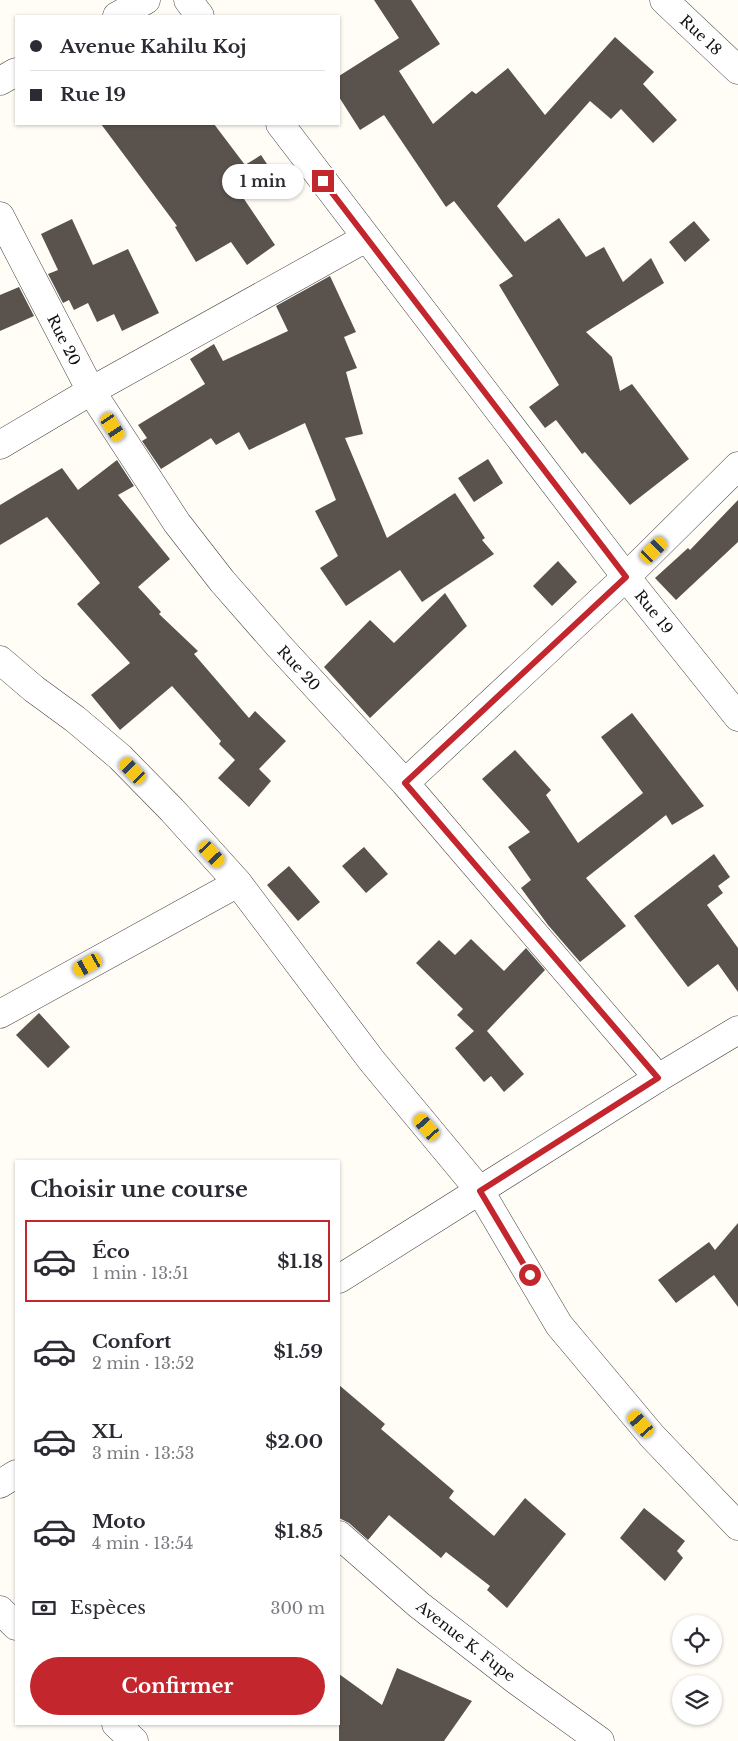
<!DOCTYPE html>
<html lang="fr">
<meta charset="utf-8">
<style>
body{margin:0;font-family:"Libre Baskerville",serif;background:#f2f2f3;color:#2b2b33;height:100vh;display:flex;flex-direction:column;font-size:19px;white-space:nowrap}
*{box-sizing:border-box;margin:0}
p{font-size:16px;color:#7c7c81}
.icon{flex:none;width:28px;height:28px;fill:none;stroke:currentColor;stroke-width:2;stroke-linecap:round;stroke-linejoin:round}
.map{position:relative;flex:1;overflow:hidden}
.sheet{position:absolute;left:15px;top:1160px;width:325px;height:565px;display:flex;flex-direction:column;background:#fff;border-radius:0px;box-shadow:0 1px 4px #0004}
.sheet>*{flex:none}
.banner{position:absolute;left:15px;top:15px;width:325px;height:110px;border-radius:0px;box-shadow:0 1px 4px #0004;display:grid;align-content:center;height:110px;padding:0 15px;background:#fff}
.tools{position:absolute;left:672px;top:1615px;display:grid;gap:10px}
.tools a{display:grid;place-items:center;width:50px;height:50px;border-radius:50%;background:#fff;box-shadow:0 1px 4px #0004;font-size:25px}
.end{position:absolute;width:22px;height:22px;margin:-11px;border:6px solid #c4262e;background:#fff;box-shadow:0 0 0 2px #fff}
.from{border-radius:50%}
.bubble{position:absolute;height:35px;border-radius:18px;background:#fff;box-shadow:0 1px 4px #0004;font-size:16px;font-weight:700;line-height:35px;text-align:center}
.car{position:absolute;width:15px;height:30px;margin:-15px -8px;border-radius:6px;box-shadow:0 0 4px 1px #0007;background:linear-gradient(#f5c518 24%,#345 0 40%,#f5c518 0 76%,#345 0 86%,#f5c518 0)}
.banner b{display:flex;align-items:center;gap:18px;height:48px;font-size:19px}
.banner b+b{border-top:1px solid #e1e1e2}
.banner i{width:12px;height:12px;background:#2b2b33}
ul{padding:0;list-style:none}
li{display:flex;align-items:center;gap:15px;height:82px;margin:0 10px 8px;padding:0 5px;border:2px solid transparent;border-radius:0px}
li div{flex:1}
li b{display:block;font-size:19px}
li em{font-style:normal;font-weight:700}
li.on{border-color:#c4262e}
li>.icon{width:45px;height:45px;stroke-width:1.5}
h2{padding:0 15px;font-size:22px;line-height:60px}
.pay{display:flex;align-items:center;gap:12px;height:55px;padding:0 15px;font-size:19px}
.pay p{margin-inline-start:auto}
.action{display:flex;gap:10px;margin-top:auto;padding:10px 15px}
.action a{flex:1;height:58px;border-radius:30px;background:#c4262e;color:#fff;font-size:20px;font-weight:700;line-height:58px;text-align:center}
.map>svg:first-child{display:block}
.building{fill:#5a524d}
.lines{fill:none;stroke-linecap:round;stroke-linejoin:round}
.street-casing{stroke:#444;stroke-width:29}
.street{stroke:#fff;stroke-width:28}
.route{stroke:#c4262e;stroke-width:6}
.labels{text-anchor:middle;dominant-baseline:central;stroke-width:5;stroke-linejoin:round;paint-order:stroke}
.street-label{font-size:15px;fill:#111;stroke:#fff}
</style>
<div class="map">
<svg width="738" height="1741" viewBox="0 0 738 1741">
<rect width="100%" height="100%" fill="#fffdf5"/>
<!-- building -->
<path class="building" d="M 374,0 L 411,0 L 440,44 L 399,71 L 433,124 L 472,91 L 476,94 L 508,68 L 545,115 L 615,37 L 654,72 L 643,84 L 677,120 L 653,143 L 621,109 L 611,119 L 590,101 L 497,206 L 525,242 L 559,218 L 586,257 L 604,247 L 623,282 L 651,258 L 664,283 L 586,332 L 612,357 L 620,391 L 632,384 L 689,459 L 630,505 L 585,452 L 582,454 L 556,420 L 545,428 L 529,407 L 559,385 L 499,285 L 513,276 L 454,201 L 446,207 L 384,115 L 360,130 L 339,97 L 339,76 L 399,38 Z
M 101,124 L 214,124 L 245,165 L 261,155 L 275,176 L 242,196 L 275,245 L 247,265 L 231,242 L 196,262 L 175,227 L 177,226 Z
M 72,219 L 93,265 L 128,249 L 159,313 L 122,331 L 114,314 L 97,322 L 88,303 L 74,310 L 69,300 L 63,303 L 48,274 L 58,270 L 41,234 Z
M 694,221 L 710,240 L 685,262 L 669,242 Z
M 330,276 L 356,332 L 344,337 L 357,368 L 346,372 L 363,434 L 345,438 L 387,538 L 455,493 L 485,538 L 482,540 L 494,554 L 422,602 L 400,570 L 346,606 L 320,568 L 338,556 L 315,511 L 336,500 L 305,423 L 249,450 L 239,432 L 216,445 L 211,438 L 161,469 L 142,441 L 147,438 L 138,425 L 205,384 L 190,359 L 214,344 L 223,361 L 288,331 L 276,306 Z
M 19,287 L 34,316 L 0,331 L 0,295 Z
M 488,459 L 503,483 L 474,502 L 458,478 Z
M 117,460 L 134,486 L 118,495 L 170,559 L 138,587 L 161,612 L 159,614 L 198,651 L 194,654 L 249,718 L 255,711 L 286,741 L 259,769 L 271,781 L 249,807 L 218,778 L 235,760 L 219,744 L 221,741 L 172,686 L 120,730 L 91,695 L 130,663 L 77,604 L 100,583 L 47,517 L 0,545 L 0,505 L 62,468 L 78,490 Z
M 738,500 L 738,542 L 676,600 L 655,578 L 688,548 L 690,550 Z
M 558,561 L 577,582 L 552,606 L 533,586 Z
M 445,593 L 467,626 L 370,718 L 324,667 L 370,620 L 394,643 Z
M 632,713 L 704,806 L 672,825 L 666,815 L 586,878 L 626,926 L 580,962 L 548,925 L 521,888 L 531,880 L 508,847 L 530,832 L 482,779 L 515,750 L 551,790 L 546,795 L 578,843 L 643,793 L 601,737 Z
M 364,847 L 388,874 L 366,893 L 342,866 Z
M 714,854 L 730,877 L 718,886 L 723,893 L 707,905 L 738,948 L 738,992 L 718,964 L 688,987 L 634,916 Z
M 289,866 L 320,902 L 298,921 L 267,885 Z
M 471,939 L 504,971 L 526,948 L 545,970 L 487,1031 L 524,1074 L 504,1092 L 491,1076 L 484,1082 L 455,1048 L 474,1031 L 457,1015 L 463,1009 L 416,963 L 439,940 L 455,955 Z
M 39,1013 L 70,1047 L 48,1068 L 16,1035 Z
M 738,1223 L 738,1307 L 714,1275 L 676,1303 L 658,1280 L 709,1242 L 715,1250 Z
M 339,1385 L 385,1424 L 381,1429 L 454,1491 L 449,1498 L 494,1536 L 525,1498 L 566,1534 L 507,1608 L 487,1590 L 490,1586 L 446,1552 L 441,1558 L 389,1515 L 368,1540 L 349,1523 L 339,1518 Z
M 644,1508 L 685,1541 L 677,1551 L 683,1558 L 665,1581 L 620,1538 Z
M 397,1668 L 472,1701 L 444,1741 L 339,1741 L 339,1674 L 382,1705 Z"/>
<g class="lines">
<defs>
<path id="street" d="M 188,0 L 200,16
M 664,0 L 738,70
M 117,16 L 146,0
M 0,81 L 16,72
M 280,124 L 626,577 L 738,717
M 0,216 L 91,391 L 177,523 L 222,581 L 278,645 L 405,783 L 658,1078
M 0,445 L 91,391 L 366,238
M 0,660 L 34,689 L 75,719 L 120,757 L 172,810 L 238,883 L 372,1061 L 480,1191 L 559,1325 L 652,1436 L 738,1526
M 405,783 L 626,577 L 738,466
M 0,1014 L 238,883
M 339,1279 L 658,1078 L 738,1030
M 0,1484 L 16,1474
M 339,1535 L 419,1605 L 517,1681 L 600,1741
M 0,1610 L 16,1626
M 116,1724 L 134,1741"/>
</defs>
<!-- street casing -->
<use href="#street" class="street-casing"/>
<!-- street -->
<use href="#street" class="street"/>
</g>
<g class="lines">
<!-- route -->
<path class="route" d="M 323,181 L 626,577 L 405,783 L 658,1078 L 480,1191 L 530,1275"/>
</g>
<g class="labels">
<!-- street labels -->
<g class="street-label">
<text transform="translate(701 35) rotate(43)">Rue 18</text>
<text transform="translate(64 340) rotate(63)">Rue 20</text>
<text transform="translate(654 612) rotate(51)">Rue 19</text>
<text transform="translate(299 668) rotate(47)">Rue 20</text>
<text transform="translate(466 1641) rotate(38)">Avenue K. Fupe</text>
</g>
</g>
</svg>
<div class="tools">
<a><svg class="icon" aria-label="locate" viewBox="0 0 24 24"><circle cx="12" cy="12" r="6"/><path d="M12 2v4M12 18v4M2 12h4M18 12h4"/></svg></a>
<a><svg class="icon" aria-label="layers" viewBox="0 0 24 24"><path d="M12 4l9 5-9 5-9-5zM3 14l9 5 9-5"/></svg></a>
</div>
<i class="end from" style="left:530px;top:1275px"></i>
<i class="end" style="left:323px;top:181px"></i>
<div class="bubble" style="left:222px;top:164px;width:82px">1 min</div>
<i class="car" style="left:113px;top:427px;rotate:147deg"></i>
<i class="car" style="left:654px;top:550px;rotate:46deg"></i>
<i class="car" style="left:133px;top:771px;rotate:316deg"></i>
<i class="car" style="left:212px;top:854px;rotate:137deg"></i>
<i class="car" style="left:88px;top:965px;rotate:241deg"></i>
<i class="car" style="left:427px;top:1127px;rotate:319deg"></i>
<i class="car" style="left:641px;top:1424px;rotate:319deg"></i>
<div class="banner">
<b><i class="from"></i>Avenue Kahilu Koj</b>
<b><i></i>Rue 19</b>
</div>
<section class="sheet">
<h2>Choisir une course</h2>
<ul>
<li class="on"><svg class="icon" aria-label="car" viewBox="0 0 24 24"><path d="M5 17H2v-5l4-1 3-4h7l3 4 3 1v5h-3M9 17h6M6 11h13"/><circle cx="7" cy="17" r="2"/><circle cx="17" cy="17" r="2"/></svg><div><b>Éco</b><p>1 min · 13:51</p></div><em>$1.18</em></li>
<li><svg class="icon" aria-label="car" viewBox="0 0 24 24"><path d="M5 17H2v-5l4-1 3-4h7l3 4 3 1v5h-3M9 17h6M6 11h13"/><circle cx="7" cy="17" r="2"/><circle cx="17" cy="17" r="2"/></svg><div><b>Confort</b><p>2 min · 13:52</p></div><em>$1.59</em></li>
<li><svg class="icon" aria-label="car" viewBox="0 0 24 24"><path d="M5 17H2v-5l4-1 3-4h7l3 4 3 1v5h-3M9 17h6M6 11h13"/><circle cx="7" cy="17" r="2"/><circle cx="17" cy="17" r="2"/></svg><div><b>XL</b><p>3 min · 13:53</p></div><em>$2.00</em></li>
<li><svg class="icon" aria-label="car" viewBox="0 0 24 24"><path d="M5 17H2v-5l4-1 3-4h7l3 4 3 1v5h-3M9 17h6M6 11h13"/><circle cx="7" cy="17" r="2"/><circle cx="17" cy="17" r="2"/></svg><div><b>Moto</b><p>4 min · 13:54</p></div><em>$1.85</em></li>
</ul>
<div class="pay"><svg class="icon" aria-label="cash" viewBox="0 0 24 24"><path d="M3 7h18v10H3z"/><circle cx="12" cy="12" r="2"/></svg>Espèces<p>300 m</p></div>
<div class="action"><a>Confirmer</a></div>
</section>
</div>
